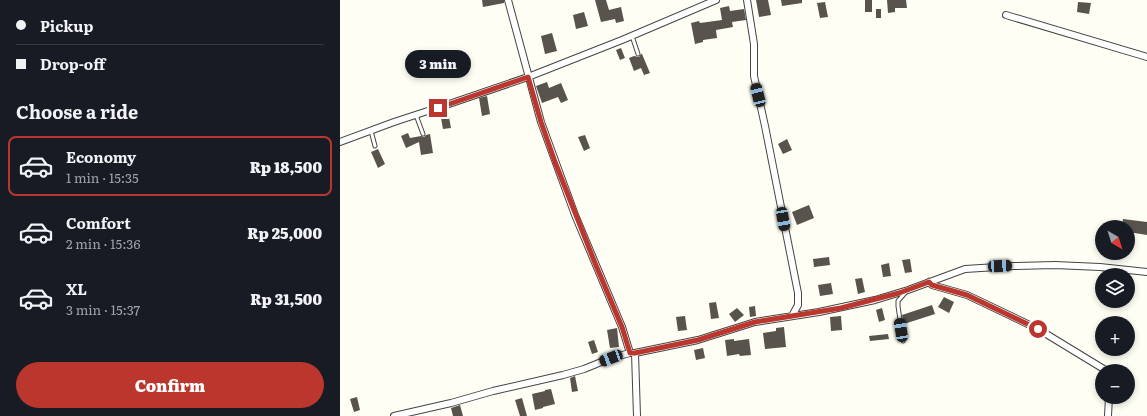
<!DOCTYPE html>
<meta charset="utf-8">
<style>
body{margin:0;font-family:Literata,serif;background:#20242c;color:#f1f3f6;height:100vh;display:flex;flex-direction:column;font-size:15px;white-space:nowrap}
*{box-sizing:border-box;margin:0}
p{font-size:13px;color:#9ea1a6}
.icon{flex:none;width:22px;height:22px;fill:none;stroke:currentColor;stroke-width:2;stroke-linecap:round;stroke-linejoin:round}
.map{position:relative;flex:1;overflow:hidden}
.side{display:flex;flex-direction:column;background:#171b24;width:340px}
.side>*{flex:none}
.hud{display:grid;align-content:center;height:88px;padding:0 16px;background:#171b24}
.needle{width:26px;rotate:141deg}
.buttons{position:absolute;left:755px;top:220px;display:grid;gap:8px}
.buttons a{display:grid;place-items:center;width:40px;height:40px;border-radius:50%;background:#171b24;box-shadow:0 2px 6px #0003;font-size:20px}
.end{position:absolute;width:18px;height:18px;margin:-9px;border:5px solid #bb372e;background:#fff;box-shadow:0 0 0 2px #fff}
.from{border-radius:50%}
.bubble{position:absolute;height:28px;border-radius:14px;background:#171b24;box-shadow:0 2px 6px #0003;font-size:13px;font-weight:800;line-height:28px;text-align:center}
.car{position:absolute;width:12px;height:24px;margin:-12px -6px;border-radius:5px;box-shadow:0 0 3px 1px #0007;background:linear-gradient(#222 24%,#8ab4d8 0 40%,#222 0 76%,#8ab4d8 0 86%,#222 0)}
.hud b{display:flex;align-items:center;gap:14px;height:38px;font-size:15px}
.hud b+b{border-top:1px solid #363941}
.hud i{width:10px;height:10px;background:#f1f3f6}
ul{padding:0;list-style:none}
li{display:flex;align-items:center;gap:12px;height:60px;margin:0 8px 6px;padding:0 8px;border:2px solid transparent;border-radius:8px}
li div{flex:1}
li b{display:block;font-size:15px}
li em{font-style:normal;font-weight:800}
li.selected{border-color:#bb372e}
li>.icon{width:36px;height:36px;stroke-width:1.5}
h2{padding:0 16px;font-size:18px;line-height:48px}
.primary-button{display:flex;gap:8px;margin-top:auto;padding:8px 16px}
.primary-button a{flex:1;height:46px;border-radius:24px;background:#bb372e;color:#fff;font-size:16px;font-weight:800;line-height:46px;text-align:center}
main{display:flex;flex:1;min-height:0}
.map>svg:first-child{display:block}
.building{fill:#59534d}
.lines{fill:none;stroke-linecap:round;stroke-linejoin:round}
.service-casing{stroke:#444;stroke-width:5}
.minor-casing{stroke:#444;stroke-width:8}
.service{stroke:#fff;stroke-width:3}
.minor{stroke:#fff;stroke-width:6}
.route{stroke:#bb372e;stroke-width:5}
</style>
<main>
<section class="side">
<div class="hud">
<b><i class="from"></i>Pickup</b>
<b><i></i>Drop-off</b>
</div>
<h2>Choose a ride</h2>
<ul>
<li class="selected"><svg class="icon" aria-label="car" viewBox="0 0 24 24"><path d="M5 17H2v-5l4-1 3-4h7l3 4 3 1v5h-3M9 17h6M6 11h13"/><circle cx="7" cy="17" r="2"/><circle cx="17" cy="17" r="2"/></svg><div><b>Economy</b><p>1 min · 15:35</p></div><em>Rp 18,500</em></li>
<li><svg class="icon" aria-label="car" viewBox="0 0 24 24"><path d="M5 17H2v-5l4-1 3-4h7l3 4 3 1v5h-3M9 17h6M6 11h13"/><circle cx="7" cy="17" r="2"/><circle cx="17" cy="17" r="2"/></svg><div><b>Comfort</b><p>2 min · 15:36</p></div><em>Rp 25,000</em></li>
<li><svg class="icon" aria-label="car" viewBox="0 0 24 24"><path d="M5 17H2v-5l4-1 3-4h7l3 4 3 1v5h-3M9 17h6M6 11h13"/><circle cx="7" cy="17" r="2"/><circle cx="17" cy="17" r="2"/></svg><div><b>XL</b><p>3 min · 15:37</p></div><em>Rp 31,500</em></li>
</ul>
<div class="primary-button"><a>Confirm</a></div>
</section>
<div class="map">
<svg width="807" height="416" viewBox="0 0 807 416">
<rect width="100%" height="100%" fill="#fefef5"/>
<!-- building -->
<path class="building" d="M 142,0 L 164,0 L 164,3 L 143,7 Z
M 255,0 L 266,0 L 269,10 L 281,7 L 284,21 L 276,23 L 275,19 L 261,22 Z
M 416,0 L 428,0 L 431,15 L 419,17 Z
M 441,0 L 462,0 L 462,3 L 442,6 Z
M 525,0 L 532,0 L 532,12 L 525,12 Z
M 547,0 L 566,0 L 567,8 L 555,8 L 555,12 L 548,13 Z
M 485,2 L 488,17 L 480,18 L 477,3 Z
M 738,2 L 751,3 L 749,14 L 737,12 Z
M 389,6 L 390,11 L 404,9 L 406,20 L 392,22 L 393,27 L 376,30 L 377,38 L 363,40 L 363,42 L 355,44 L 351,23 L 359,21 L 360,23 L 382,20 L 380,8 Z
M 536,9 L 541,9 L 541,18 L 536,18 Z
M 244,12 L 248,26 L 236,29 L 233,15 Z
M 212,33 L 217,51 L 205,54 L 201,36 Z
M 281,48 L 285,58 L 280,60 L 276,50 Z
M 301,54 L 302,54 L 310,73 L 304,75 L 301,68 L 294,71 L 289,58 L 294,56 L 299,57 Z
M 207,82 L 209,88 L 221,83 L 228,100 L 221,103 L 218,97 L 202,103 L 196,86 Z
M 147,96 L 150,114 L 142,116 L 139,98 Z
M 109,117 L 111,128 L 103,129 L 101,118 Z
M 68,133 L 70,138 L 81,136 L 84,137 L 86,135 L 90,134 L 93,153 L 81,155 L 79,142 L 66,148 L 61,136 Z
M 245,135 L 250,148 L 244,151 L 238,137 Z
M 447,139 L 452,150 L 443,154 L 438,144 Z
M 38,149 L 45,164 L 38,168 L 31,152 Z
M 469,205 L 474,218 L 457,225 L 452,212 Z
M 783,219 L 807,222 L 807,235 L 788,232 L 788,227 L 782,227 Z
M 489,257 L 490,265 L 474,267 L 473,259 Z
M 570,259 L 572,272 L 565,273 L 562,260 Z
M 549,263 L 551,276 L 543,277 L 541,265 Z
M 522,278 L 525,292 L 518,294 L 515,279 Z
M 491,283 L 493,294 L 480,296 L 478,285 Z
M 604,297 L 614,302 L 609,313 L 598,307 Z
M 376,302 L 379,318 L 371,319 L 369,303 Z
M 592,305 L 595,314 L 564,324 L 562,315 Z
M 415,306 L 416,316 L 410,317 L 409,307 Z
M 397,308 L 404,315 L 395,322 L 389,314 Z
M 542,308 L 545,320 L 539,322 L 536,310 Z
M 345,316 L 347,330 L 338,331 L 336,317 Z
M 501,316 L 502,330 L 491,331 L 490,317 Z
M 444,327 L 446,347 L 425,349 L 423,333 L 436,331 L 436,328 Z
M 277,328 L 279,347 L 270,348 L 267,330 Z
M 548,334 L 549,339 L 530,341 L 529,336 Z
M 394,339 L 394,341 L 409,339 L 411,355 L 400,356 L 399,354 L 387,356 L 385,340 Z
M 254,340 L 258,352 L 252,354 L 248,342 Z
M 363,348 L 365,358 L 356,360 L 354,350 Z
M 235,376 L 238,391 L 232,392 L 230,378 Z
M 211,389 L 215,404 L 203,407 L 203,408 L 195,410 L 192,394 L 205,391 L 205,390 Z
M 17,397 L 20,410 L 14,412 L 10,399 Z
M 182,398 L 187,416 L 180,416 L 175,400 Z
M 120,405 L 123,416 L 113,416 L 111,408 Z"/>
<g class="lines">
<defs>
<path id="service" d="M 292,36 L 298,54
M 76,115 L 83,134
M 31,131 L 35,146
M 563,341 L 558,306 L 558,301 L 565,293"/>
<path id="minor" d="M 168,0 L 201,122 L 235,215 L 282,327 L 290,353
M 407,0 L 414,44 L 414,76 L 425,126 L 458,293 L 458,305 L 452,316
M 666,15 L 807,57
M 0,142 L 54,122 L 109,104 L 188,77 L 282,40 L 376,0
M 589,282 L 592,285 L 627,295 L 669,315 L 698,329 L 767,371
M 295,353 L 297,416
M 54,416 L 111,403 L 153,391 L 223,375 L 244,369 L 271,358 L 290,353 L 295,353 L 358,340 L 415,322 L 479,312 L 535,300 L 568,290 L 625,269 L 673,266 L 715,265 L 760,267 L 807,272
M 768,416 L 769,397"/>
</defs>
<!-- service casing -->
<use href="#service" class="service-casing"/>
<!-- minor casing -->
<use href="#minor" class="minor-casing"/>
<!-- service -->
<use href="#service" class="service"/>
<!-- minor -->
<use href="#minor" class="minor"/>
</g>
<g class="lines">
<!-- route -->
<path class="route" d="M 98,108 L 188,77 L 201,122 L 215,162 L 255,263 L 282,327 L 290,353 L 295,353 L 358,340 L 415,322 L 501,308 L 559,293 L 589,282 L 592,285 L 627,295 L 698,329"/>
</g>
</svg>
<div class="buttons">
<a><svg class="needle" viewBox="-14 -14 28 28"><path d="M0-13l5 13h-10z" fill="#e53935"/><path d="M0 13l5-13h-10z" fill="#9ea1a6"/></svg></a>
<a><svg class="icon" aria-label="layers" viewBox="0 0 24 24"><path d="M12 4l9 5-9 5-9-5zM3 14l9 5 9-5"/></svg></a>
<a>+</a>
<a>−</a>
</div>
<i class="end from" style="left:698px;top:329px"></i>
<i class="end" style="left:98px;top:108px"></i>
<div class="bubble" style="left:65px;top:50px;width:66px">3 min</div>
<i class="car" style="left:418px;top:95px;rotate:346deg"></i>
<i class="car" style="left:443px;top:219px;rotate:170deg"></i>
<i class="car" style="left:660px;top:266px;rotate:87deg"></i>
<i class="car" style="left:561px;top:330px;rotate:351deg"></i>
<i class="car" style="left:271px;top:358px;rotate:249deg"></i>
</div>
</main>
